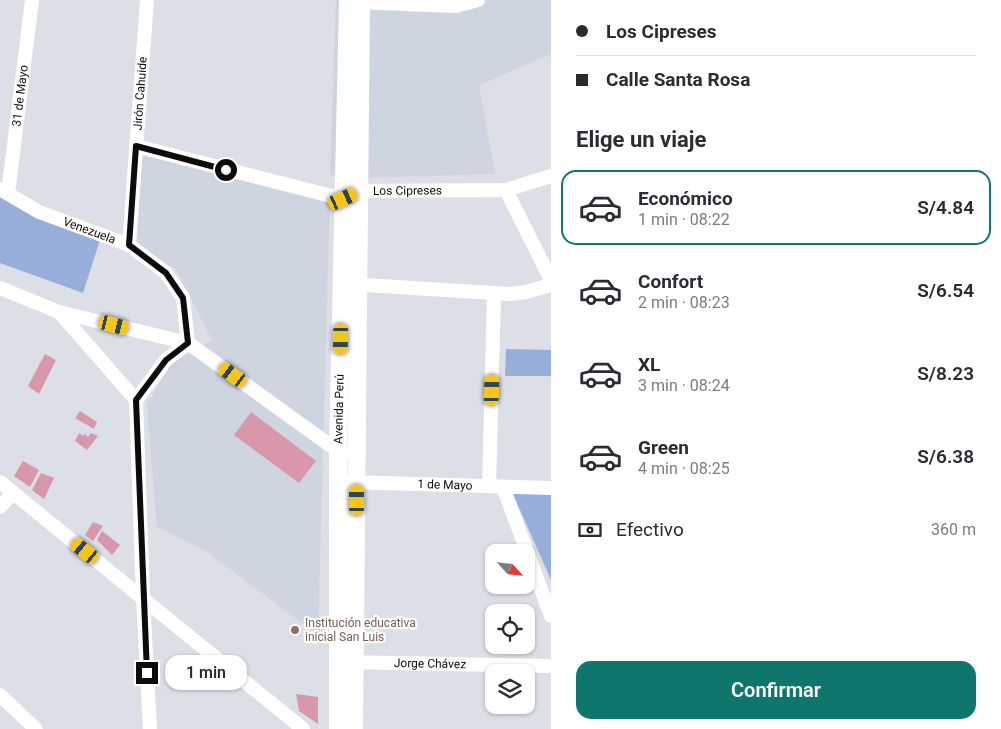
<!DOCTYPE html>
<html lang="es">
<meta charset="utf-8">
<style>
body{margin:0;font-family:Roboto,sans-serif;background:#f7f7f7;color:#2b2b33;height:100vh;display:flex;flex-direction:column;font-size:19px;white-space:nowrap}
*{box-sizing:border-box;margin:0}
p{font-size:16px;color:#7c7c81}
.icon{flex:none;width:28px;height:28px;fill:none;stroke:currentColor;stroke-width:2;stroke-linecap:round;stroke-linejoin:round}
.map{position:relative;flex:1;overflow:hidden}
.sheet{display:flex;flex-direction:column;background:#fff;width:450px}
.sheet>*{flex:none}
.top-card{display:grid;align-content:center;height:110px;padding:0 25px;background:#fff}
.needle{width:32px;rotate:117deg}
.buttons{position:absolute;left:485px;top:544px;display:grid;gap:10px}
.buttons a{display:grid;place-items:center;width:50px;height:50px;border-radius:10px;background:#fff;box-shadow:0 1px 4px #0004;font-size:25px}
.end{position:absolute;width:22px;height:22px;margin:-11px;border:6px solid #0b0c0d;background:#fff;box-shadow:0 0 0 2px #fff}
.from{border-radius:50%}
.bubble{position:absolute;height:35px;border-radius:15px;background:#fff;box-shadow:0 1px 4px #0004;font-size:16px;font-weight:600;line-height:35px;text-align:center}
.car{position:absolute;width:15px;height:30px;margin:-15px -8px;border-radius:6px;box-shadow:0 0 4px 1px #0007;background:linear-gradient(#f5c518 24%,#345 0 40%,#f5c518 0 76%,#345 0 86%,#f5c518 0)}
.top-card b{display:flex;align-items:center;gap:18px;height:48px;font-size:19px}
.top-card b+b{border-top:1px solid #e1e1e2}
.top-card i{width:12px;height:12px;background:#2b2b33}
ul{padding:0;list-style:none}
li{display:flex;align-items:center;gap:15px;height:75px;margin:0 10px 8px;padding:0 15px;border:2px solid transparent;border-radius:15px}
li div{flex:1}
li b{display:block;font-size:19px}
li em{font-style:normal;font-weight:600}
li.current{border-color:#0f766e}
li>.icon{width:45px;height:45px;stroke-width:1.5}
h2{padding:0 25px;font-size:22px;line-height:60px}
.pay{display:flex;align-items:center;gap:12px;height:55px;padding:0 25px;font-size:19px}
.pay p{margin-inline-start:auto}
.action{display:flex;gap:10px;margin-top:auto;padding:10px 25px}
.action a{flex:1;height:58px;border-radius:15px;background:#0f766e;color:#fff;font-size:20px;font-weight:600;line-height:58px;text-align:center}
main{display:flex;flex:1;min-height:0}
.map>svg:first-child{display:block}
.built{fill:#ced4e0}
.green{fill:#96aed9}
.building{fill:#d897ab}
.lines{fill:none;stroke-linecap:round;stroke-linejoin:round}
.minor{stroke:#fff;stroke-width:14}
.major{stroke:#fff;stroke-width:18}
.route{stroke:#0b0c0d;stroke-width:6}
.education-dot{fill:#8d6e63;stroke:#fff;stroke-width:2}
.labels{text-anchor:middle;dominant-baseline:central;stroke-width:4.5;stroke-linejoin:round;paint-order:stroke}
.street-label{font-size:12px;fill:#0b0c0d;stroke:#fff}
.education-label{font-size:12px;fill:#785e54;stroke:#fff;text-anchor:start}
</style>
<main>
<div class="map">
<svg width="551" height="729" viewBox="0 0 551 729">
<rect width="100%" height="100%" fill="#dcdfe5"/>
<!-- built -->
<path class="built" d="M 336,0 L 551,0 L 551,54 L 479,85 L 495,174 L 358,178 L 330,175 Z
M 130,141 L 330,194 L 318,635 L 206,551 L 157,527 L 147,404 L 172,363 L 212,340 L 176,269 L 122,237 Z"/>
<!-- green -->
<path class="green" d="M 0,194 L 100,240 L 83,293 L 0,263 Z
M 506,349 L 551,350 L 551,376 L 505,376 Z
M 512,492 L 551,492 L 551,580 Z"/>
<!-- building -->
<path class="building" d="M 45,354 L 56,360 L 39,394 L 28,386 Z
M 80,411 L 97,422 L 94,429 L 75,418 Z
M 251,412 L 316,461 L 299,483 L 234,435 Z
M 79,433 L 83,436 L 85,434 L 88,437 L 91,433 L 98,436 L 87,450 L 75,441 Z
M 23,461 L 39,470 L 30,487 L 14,476 Z
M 41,473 L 54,478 L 44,499 L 32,490 Z
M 93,522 L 103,526 L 93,541 L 85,535 Z
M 102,531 L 120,545 L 112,555 L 97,540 Z
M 296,694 L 318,697 L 318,724 L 299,711 Z"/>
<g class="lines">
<!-- minor -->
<g class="minor">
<path d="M 352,2 L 456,6 L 478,0"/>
<path id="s1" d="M 136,146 L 343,199 L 359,191 L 506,190 L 551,176"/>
<path id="s2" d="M 0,189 L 39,212 L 129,245 L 166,273 L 183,298 L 188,343"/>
<path d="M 506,190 L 551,280"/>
<path id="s3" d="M 8,193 L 32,0"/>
<path id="s4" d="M 129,245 L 147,0"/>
<path d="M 348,284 L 511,294 L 526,292 L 551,285"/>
<path d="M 0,288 L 59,312 L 188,343 L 338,451 L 357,455"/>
<path d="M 59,312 L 136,400"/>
<path d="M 0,482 L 303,729"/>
<path id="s5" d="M 347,482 L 551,488"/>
<path d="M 489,486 L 494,293"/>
<path d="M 503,487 L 551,616"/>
<path d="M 0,507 L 13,493"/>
<path id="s6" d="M 344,662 L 551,666"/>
<path d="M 0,695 L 36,729"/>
<path d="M 150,729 L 143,598 L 136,400 L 166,360 L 188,343"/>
</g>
<!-- major -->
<g class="major">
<path id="s7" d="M 338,729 L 338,451 L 348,0"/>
<path d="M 354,729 L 361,0"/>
</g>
</g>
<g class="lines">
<!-- route -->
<path class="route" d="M 147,673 L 136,400 L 166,360 L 188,343 L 183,298 L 166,273 L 129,245 L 136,146 L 226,170"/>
</g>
<!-- markers -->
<circle class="education-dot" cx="295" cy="630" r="5"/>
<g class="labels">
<!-- street labels -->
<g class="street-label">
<text stroke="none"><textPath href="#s4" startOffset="152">Jirón Cahuide</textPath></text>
<text stroke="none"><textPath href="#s3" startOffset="98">31 de Mayo</textPath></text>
<text stroke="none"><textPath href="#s1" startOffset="280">Los Cipreses</textPath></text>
<text stroke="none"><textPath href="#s2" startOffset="99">Venezuela</textPath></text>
<text stroke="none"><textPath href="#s7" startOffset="320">Avenida Perú</textPath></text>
<text stroke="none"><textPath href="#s5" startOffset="98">1 de Mayo</textPath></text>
<text stroke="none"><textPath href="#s6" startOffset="86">Jorge Chávez</textPath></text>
</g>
<!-- education labels -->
<g class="education-label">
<text x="305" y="623">Institución educativa<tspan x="305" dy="14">inicial San Luis</tspan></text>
</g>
</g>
</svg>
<div class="buttons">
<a><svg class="needle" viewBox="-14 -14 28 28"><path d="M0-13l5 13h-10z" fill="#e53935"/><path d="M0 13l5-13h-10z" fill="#7c7c81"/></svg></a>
<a><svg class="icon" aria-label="locate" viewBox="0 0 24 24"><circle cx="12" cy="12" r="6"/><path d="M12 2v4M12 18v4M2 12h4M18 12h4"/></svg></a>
<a><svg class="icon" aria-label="layers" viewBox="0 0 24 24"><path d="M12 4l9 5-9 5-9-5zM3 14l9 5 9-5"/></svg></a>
</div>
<i class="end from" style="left:226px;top:170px"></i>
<i class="end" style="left:147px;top:673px"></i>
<div class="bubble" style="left:165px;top:655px;width:82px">1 min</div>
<i class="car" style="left:343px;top:199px;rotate:66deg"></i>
<i class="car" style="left:114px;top:325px;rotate:104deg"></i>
<i class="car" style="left:341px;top:339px;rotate:181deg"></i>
<i class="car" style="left:233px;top:375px;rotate:306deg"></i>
<i class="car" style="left:492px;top:390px;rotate:2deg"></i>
<i class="car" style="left:357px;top:500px;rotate:0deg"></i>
<i class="car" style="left:85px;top:551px;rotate:309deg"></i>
</div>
<section class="sheet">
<div class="top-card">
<b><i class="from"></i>Los Cipreses</b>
<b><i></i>Calle Santa Rosa</b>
</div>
<h2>Elige un viaje</h2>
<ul>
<li class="current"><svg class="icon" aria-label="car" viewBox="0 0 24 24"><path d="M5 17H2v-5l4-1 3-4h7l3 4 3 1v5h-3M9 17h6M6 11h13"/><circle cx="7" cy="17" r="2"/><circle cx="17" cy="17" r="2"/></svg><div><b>Económico</b><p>1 min · 08:22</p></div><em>S/4.84</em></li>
<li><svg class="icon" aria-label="car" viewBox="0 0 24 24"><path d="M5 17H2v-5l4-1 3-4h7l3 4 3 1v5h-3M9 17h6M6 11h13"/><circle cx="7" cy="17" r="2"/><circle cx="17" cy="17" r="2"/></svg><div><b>Confort</b><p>2 min · 08:23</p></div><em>S/6.54</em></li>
<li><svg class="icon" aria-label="car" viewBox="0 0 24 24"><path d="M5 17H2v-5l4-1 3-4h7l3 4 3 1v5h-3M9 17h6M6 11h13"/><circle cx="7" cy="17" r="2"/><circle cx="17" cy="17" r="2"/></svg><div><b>XL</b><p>3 min · 08:24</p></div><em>S/8.23</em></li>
<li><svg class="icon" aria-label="car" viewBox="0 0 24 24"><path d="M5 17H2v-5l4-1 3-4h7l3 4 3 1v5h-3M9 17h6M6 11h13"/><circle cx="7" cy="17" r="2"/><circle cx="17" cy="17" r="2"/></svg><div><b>Green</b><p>4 min · 08:25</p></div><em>S/6.38</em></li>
</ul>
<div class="pay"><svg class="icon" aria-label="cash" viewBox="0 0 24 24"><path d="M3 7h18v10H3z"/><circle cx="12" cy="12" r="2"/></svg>Efectivo<p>360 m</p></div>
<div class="action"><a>Confirmar</a></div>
</section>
</main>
